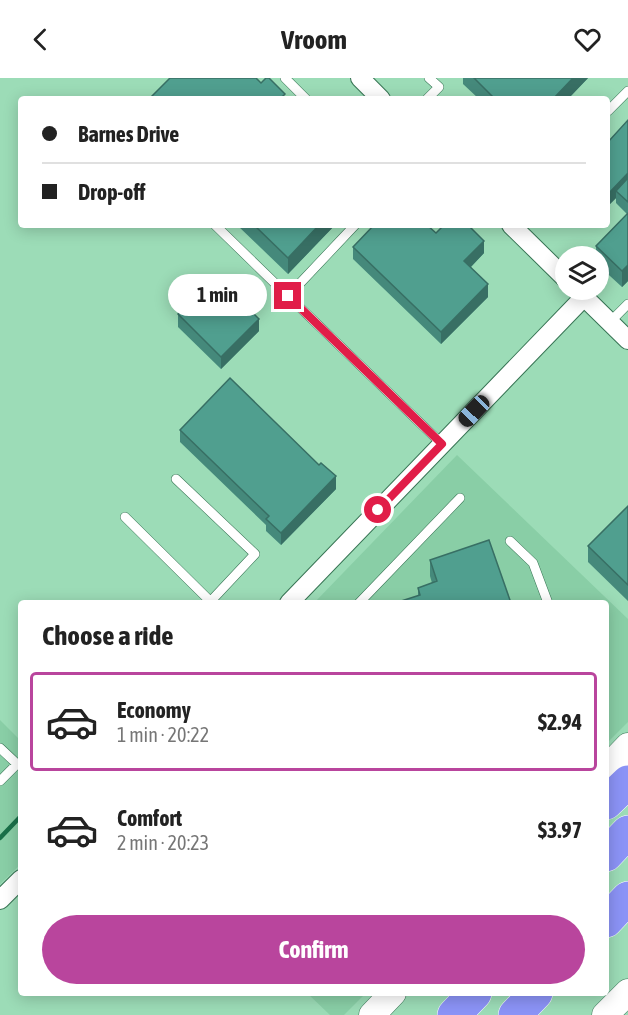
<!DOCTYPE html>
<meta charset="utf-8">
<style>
body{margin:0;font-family:"Asap Condensed",sans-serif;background:#f2f2f2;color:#222;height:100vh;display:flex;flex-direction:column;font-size:22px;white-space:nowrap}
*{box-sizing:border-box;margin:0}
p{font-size:20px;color:#767676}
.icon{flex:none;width:33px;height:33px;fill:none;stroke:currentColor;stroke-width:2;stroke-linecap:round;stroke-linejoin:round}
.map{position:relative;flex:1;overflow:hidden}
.side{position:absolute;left:18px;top:522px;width:591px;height:396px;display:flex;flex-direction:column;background:#fff;border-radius:6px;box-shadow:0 3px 15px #0003}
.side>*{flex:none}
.guide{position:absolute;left:18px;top:18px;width:592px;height:132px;border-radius:6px;box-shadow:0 3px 15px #0003;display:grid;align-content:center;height:132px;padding:0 24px;background:#fff}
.tools{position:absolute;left:555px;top:168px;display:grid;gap:12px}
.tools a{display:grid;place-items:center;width:54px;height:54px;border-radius:50%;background:#fff;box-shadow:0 3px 15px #0003;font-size:30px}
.end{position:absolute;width:27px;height:27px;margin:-14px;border:8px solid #e11d48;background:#fff;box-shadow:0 0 0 3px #fff}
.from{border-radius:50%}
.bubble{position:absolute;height:42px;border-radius:21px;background:#fff;box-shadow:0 3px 15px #0003;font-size:20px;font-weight:700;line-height:42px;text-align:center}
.car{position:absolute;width:18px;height:36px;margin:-18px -9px;border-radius:8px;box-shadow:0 0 4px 2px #0007;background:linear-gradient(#222 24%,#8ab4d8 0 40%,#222 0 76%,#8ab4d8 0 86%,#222 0)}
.guide b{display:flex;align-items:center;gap:21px;height:57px;font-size:22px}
.guide b+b{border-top:2px solid #e0e0e0}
.guide i{width:15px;height:15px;background:#222}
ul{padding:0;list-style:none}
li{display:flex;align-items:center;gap:18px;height:99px;margin:0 12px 9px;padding:0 12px;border:3px solid transparent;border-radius:6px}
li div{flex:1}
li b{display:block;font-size:22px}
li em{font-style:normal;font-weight:700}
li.current{border-color:#b9459d}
li>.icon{width:54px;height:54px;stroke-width:1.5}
h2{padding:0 24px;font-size:27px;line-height:72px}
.action{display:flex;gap:12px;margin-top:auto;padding:12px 24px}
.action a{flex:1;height:69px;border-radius:36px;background:#b9459d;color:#fff;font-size:24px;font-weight:700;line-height:69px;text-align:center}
header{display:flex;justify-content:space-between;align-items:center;height:78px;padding:0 24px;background:#fff;font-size:27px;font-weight:700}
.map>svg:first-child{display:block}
.built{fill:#89cea6}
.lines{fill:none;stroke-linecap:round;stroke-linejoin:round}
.stream{stroke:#1a7049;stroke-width:4.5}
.service-casing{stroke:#377454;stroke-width:10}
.minor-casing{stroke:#377454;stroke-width:20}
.secondary-casing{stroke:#377454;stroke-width:27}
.motorway-casing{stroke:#fff;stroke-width:34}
.service{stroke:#fff;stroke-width:9}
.minor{stroke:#fff;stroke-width:18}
.secondary{stroke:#fff;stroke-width:26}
.motorway{stroke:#8b93f6;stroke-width:33}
.wall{fill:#45897b}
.shaded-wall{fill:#386f64}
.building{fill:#509f8f;stroke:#386f64;stroke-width:1.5}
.route{stroke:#e11d48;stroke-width:8}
</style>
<header><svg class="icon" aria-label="back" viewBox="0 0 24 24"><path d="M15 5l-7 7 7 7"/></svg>Vroom<svg class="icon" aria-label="heart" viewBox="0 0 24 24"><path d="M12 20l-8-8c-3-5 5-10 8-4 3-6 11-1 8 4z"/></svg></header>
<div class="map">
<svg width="628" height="937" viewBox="0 0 628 937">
<rect width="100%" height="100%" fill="#9cdcb7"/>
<!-- built -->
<path class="built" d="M 457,377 L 628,541 L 628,644 L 606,666 L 606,525 L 314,525 Z
M 0,642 L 21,663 L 21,786 L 0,806 Z
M 307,915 L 366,915 L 344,937 L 330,937 Z"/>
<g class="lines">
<!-- stream -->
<path class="stream" d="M 0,760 L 21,738"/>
<defs>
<path id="service" d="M 285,0 L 306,21
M 427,21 L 439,9 L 429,0
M 608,33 L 628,13
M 215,147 L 288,218
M 355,147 L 288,218 L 442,366
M 610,244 L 628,226
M 176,401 L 255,476 L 210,524
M 125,439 L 212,525
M 510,463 L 533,485 L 548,525
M 359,525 L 460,420
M 0,670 L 17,686 L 0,703"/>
<path id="minor" d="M 360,0 L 381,21
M 511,147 L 566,201
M 577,212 L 628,262
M 289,525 L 584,219
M 0,822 L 21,801"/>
<path id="secondary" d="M 606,691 L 628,668
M 372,937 L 393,915
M 605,937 L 628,914"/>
<path id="motorway" d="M 606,725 L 628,704
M 606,777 L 628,754
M 606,843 L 628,820
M 454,937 L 475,915
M 515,937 L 536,915"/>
</defs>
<!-- service casing -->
<use href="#service" class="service-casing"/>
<!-- minor casing -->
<use href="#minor" class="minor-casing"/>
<!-- secondary casing -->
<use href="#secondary" class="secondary-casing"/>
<!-- motorway casing -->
<use href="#motorway" class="motorway-casing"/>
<!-- service -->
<use href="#service" class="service"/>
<!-- minor -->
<use href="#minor" class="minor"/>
<!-- secondary -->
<use href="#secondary" class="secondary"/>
<!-- motorway -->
<use href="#motorway" class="motorway"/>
</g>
<!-- wall -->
<path class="wall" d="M 463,0 L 588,0 L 568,21 L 479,21 L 463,6 Z
M 628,42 L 628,203 L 622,209 L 598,187 L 598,178 L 596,178 L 596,168 L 627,136 L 616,125 L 616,120 L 608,128 L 608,64 Z
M 237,147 L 335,147 L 288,196 Z
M 436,155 L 484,175 L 471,189 L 488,219 L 441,266 L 353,181 L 353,169 Z
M 178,236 L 259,253 L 221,291 L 178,249 Z
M 180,352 L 336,411 L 281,467 L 266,453 L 266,447 L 180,364 Z
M 628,428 L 628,523 L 588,484 L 588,468 Z
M 430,482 L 511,525 L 418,517 L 418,510 L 432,505 L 430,498 Z"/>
<!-- shaded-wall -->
<path class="shaded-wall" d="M 573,0 L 588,0 L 568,21 L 553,21 Z
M 628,95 L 628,107 L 616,113 L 616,120 L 608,128 L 608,116 Z
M 319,147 L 335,147 L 288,196 L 288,180 Z
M 484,163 L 484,175 L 464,196 L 464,183 Z
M 628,187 L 628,203 L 622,209 L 622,193 Z
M 488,206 L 488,219 L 441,266 L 441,254 Z
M 259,241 L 259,253 L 221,291 L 221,279 Z
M 336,398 L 336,411 L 281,467 L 281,455 Z"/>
<!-- building -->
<path class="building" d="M 170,0 L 256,0 L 261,5 L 266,0 L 269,0 L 285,16 L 280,21 L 149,21 Z
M 474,0 L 573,0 L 553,21 L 495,21 Z
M 628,42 L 628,95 L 608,116 L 608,64 Z
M 628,100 L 628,124 L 616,113 Z
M 628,135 L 628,187 L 622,193 L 596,168 Z
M 254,147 L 319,147 L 288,180 Z
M 374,147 L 427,147 L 436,155 L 444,147 L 468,147 L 484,163 L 464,183 L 488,206 L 441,254 L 353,169 Z
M 216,198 L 259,241 L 221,279 L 178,236 Z
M 230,300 L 319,387 L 321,385 L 336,398 L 281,455 L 266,441 L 269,438 L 180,352 Z
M 628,428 L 628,507 L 588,468 Z
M 489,462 L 511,525 L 395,525 L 420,517 L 418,510 L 437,503 L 430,482 Z"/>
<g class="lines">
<!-- route -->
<path class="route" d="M 288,218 L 442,366 L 378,432"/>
</g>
</svg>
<div class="tools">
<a><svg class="icon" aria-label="layers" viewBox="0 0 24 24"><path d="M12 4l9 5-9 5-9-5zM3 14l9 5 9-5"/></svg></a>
</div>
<i class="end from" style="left:378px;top:432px"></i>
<i class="end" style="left:288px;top:218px"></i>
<div class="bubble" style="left:168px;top:196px;width:99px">1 min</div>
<i class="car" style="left:474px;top:333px;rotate:224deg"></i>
<div class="guide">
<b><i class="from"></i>Barnes Drive</b>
<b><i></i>Drop-off</b>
</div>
<section class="side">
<h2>Choose a ride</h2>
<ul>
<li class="current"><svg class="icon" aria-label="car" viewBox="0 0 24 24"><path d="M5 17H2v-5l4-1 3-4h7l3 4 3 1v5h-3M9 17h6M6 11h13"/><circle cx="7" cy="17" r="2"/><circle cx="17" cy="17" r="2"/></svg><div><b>Economy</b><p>1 min · 20:22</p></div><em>$2.94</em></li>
<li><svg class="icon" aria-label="car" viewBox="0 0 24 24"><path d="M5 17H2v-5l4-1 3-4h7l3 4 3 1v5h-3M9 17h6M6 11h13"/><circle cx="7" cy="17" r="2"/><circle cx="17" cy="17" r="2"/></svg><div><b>Comfort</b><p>2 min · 20:23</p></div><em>$3.97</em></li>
</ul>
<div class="action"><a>Confirm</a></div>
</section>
</div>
